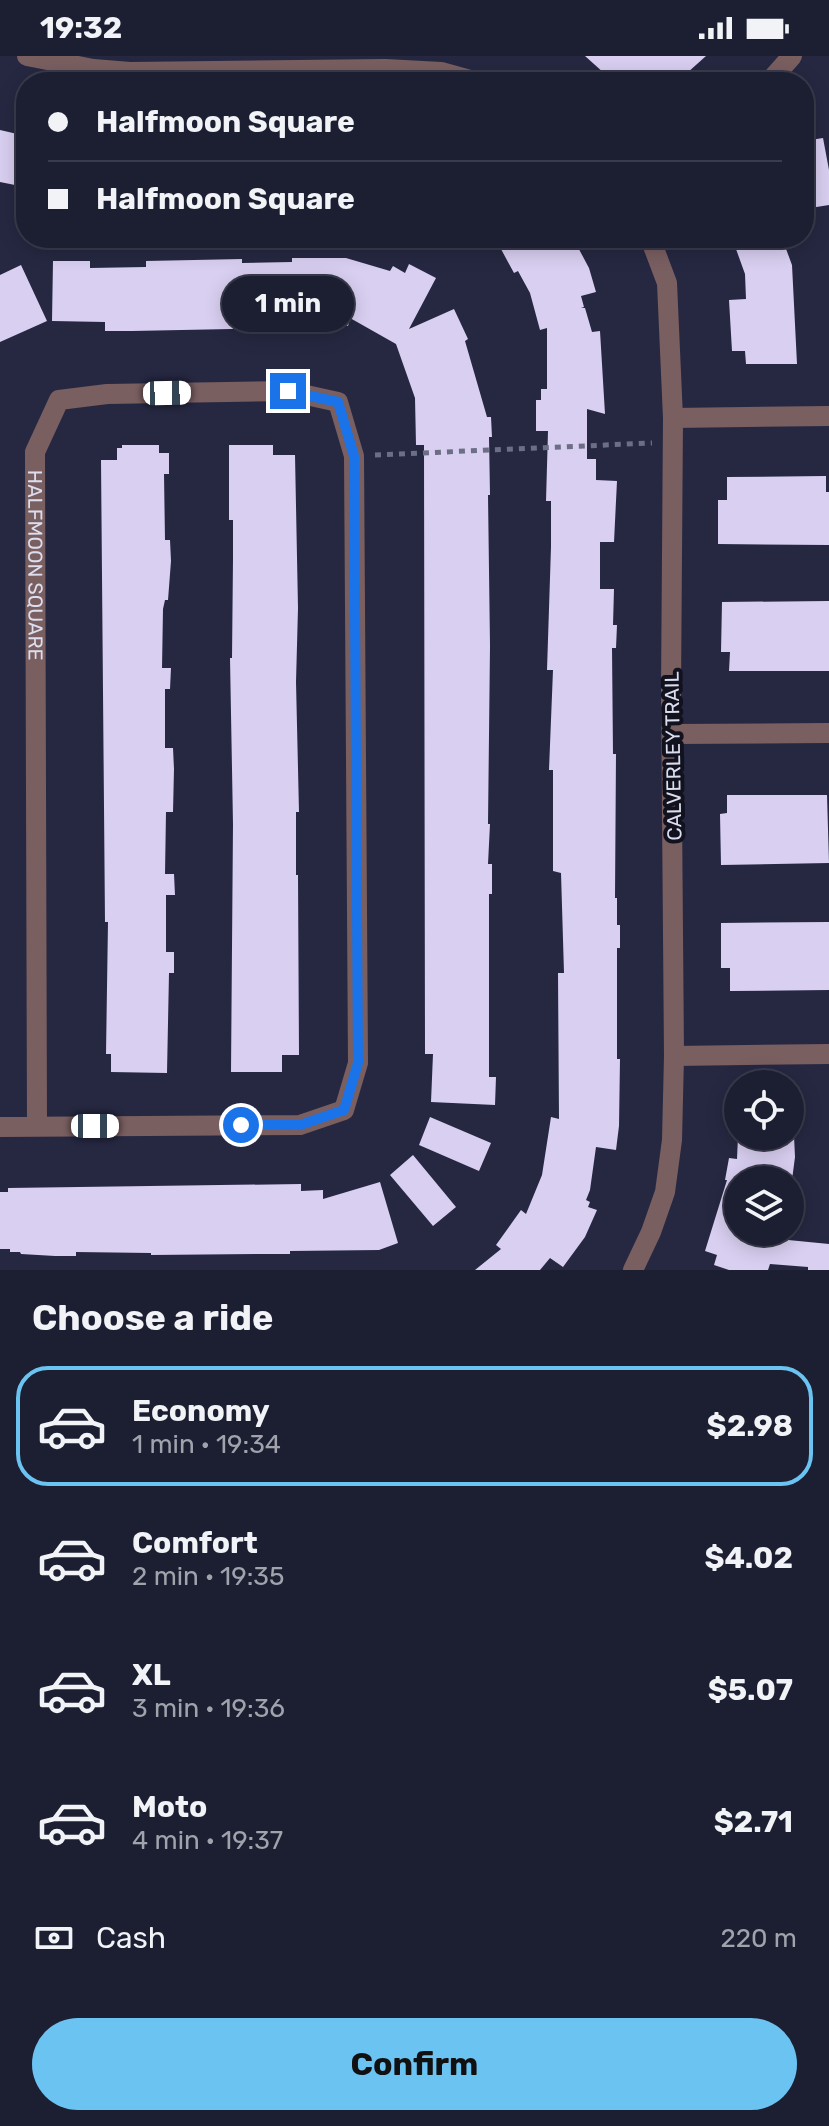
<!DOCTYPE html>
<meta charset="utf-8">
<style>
body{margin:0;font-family:Rubik,sans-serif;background:#25273a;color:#f1f3f6;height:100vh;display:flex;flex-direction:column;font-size:30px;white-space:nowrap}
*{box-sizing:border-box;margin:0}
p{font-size:26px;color:#a0a2ac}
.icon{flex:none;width:44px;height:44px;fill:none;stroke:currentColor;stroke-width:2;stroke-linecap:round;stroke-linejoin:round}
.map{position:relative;height:1214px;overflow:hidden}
.sheet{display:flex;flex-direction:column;background:#1c1e32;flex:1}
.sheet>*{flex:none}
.guide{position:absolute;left:16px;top:16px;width:798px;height:176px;border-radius:32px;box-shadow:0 4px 20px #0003,0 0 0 2px #3a3c4d;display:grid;align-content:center;height:176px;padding:0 32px;background:#1c1e32}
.controls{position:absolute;left:724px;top:1014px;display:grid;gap:16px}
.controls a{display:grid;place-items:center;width:80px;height:80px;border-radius:50%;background:#1c1e32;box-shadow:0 4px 20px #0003,0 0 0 2px #3a3c4d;font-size:40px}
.end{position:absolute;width:36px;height:36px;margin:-18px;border:10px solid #1a73e8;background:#fff;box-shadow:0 0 0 4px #fff}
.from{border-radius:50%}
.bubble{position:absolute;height:56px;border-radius:28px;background:#1c1e32;box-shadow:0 4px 20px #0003,0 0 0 2px #3a3c4d;font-size:26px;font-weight:700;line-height:56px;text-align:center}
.car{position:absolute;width:24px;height:48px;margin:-24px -12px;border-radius:10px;box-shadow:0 0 6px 2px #0007;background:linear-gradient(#fff 24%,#345 0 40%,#fff 0 76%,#345 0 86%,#fff 0)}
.guide b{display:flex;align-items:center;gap:28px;height:76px;font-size:30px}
.guide b+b{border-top:2px solid #3a3c4d}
.guide i{width:20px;height:20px;background:#f1f3f6}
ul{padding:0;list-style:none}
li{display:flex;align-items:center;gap:24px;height:120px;margin:0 16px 12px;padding:0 16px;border:4px solid transparent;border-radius:32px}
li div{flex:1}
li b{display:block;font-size:30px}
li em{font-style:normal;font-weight:700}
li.on{border-color:#6bc3f2}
li>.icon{width:72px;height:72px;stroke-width:1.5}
h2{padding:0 32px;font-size:36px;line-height:96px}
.pay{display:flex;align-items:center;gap:20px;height:88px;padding:0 32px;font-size:30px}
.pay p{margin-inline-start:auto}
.button{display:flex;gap:16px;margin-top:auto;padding:16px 32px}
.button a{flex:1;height:92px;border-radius:48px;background:#6bc3f2;color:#111;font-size:32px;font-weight:700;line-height:92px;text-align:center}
.status{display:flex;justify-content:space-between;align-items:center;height:56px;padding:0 40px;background:#1c1e32;direction:ltr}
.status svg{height:22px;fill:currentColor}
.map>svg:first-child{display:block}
.building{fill:#d9cff1}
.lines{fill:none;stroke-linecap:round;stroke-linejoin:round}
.path{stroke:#6c6e85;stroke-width:5;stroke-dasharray:6 6;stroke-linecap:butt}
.minor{stroke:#7a5f61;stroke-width:20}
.route{stroke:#1a73e8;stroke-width:10}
.labels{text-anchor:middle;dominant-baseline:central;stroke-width:8;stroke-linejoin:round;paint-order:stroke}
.street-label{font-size:20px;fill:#dcdef0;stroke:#11121e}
</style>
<div class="status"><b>19:32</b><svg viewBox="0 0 49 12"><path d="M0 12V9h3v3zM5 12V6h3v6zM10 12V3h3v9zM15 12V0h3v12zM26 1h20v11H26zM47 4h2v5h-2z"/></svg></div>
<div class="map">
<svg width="829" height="1214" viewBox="0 0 829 1214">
<rect width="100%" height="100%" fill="#262842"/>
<!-- building -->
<path class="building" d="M 585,0 L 706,0 L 677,26 L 614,26 Z
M 0,74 L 26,80 L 26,101 L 20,130 L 0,126 Z
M 823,82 L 829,114 L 829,149 L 804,153 L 804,85 Z
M 495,182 L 573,182 L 589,212 L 596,236 L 581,240 L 584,251 L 581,252 L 585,252 L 592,276 L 600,275 L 605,358 L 587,353 L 587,403 L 596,403 L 596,424 L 617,425 L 614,486 L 600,486 L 600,533 L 614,533 L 613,569 L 617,569 L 616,592 L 612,592 L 613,698 L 616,698 L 615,842 L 617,842 L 617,869 L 620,869 L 620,892 L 617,892 L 617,1003 L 620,1003 L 619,1070 L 616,1094 L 596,1091 L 590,1134 L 586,1144 L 590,1146 L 588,1151 L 597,1154 L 585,1181 L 563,1211 L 550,1202 L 540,1214 L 475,1214 L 501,1193 L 496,1189 L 521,1154 L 526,1158 L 542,1119 L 551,1061 L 559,1063 L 558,917 L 564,917 L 561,817 L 553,815 L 553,714 L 549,714 L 553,614 L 547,614 L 551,491 L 551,445 L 546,445 L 548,375 L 536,375 L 536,344 L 541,344 L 541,333 L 547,333 L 547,272 L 540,274 L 530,237 L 518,215 L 514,217 Z
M 732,182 L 782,182 L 792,209 L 797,308 L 746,308 L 745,295 L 732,295 L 729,244 L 746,243 L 745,218 Z
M 292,202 L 346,202 L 390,215 L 393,210 L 405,217 L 409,208 L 436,222 L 409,273 L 454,253 L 468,283 L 465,285 L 487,361 L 491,361 L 492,381 L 489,381 L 490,439 L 488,439 L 490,590 L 488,768 L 490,768 L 488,808 L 492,808 L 492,838 L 489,838 L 489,1021 L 496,1021 L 495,1049 L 431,1046 L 433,998 L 425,998 L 424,389 L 416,389 L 415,342 L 396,288 L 350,262 L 348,270 L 328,264 L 312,267 L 285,267 L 286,272 L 132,275 L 105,275 L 105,266 L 52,265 L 53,205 L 90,205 L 90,212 L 146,211 L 146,205 L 242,203 L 242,207 L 292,206 Z
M 21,209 L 47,265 L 0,286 L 0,219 Z
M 122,389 L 159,389 L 159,397 L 169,397 L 169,418 L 164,418 L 165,484 L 170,484 L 171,505 L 168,544 L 165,544 L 163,553 L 162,612 L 171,612 L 170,633 L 165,633 L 165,692 L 173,692 L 174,713 L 173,756 L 166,756 L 165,818 L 174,818 L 175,839 L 166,839 L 166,896 L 174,896 L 174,917 L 169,917 L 167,1017 L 111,1016 L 111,998 L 106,998 L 108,866 L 105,866 L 101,404 L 117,404 L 117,392 L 122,392 Z
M 229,389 L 273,389 L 273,399 L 295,399 L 298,552 L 296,626 L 299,756 L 296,756 L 296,819 L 298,819 L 299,999 L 282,999 L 282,1016 L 231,1016 L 233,768 L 230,602 L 232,602 L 233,503 L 233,464 L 229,464 Z
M 826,420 L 826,436 L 829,436 L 829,489 L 718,488 L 718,444 L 727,444 L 727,421 Z
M 829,545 L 829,615 L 729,615 L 730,596 L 721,596 L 722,546 Z
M 727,739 L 827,739 L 829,807 L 721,809 L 720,758 L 727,757 Z
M 829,866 L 829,934 L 730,935 L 730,912 L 721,912 L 721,867 Z
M 430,1061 L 491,1087 L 479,1115 L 419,1089 Z
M 738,1080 L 794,1080 L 795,1101 L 792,1124 L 738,1124 L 738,1176 L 780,1176 L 778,1183 L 829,1188 L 829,1214 L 808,1214 L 808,1211 L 770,1208 L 768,1214 L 729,1214 L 714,1209 L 717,1199 L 705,1195 L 727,1124 L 725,1124 L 729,1102 L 737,1103 Z
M 413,1099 L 456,1151 L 433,1170 L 390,1119 Z
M 380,1126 L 398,1187 L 379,1194 L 290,1195 L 290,1198 L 268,1198 L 151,1199 L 151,1197 L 76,1196 L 76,1200 L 55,1200 L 21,1198 L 20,1196 L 10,1196 L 10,1193 L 0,1193 L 0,1136 L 8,1136 L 8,1132 L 301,1128 L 301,1135 L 323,1134 L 323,1143 Z"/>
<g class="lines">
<!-- path -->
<path class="path" d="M 375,399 L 652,387"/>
<!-- minor -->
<g class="minor">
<path d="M 27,0 L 93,13 L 130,16 L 385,13 L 441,16 L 477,26"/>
<path d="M 769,26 L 792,0"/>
<path d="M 673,362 L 829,360"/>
<path d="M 673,678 L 829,677"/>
<path d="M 674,1000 L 829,998"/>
<path id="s1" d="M 0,1071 L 300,1069 L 344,1054 L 358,1007 L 354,400 L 338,346 L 288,335 L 107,338 L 59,344 L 35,396 L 37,1070"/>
<path d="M 633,1214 L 651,1176 L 665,1136 L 672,1084 L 674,1000 L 671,634 L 673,362 L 667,227 L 650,182"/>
</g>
</g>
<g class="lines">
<!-- route -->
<path class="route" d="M 241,1069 L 300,1069 L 344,1054 L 358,1007 L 354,400 L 338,346 L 288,335"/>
</g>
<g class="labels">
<!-- street labels -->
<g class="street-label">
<text stroke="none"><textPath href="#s1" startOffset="1510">HALFMOON SQUARE</textPath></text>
<text transform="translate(673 700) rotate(-91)">CALVERLEY TRAIL</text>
</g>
</g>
</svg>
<div class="controls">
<a><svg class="icon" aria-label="locate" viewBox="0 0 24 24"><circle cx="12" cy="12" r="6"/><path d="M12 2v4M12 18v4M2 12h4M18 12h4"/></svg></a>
<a><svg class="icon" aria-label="layers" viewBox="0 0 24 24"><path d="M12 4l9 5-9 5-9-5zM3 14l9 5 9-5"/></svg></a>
</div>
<i class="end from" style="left:241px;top:1069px"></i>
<i class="end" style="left:288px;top:335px"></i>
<div class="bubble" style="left:222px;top:220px;width:132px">1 min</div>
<i class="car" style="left:167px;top:337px;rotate:89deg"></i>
<i class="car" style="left:95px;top:1070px;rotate:90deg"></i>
<div class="guide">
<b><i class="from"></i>Halfmoon Square</b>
<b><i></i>Halfmoon Square</b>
</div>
</div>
<section class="sheet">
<h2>Choose a ride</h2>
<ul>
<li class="on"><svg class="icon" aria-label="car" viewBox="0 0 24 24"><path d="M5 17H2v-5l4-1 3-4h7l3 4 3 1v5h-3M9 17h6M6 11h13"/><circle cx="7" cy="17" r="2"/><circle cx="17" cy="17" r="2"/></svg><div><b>Economy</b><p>1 min · 19:34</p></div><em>$2.98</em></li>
<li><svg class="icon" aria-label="car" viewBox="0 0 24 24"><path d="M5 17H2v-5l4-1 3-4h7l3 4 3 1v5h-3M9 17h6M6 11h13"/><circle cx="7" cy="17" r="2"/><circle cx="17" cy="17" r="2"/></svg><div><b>Comfort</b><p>2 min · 19:35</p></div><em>$4.02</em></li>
<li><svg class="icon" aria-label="car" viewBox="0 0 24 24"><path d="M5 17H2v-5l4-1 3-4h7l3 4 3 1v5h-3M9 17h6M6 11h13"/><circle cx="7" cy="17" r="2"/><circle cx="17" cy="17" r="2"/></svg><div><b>XL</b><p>3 min · 19:36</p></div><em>$5.07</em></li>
<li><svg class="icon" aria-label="car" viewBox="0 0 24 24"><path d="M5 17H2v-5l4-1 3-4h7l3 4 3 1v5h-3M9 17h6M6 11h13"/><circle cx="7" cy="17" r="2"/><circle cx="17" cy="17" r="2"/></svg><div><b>Moto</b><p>4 min · 19:37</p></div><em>$2.71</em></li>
</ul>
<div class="pay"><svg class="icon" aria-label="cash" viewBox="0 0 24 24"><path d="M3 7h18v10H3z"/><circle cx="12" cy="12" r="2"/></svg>Cash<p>220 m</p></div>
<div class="button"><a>Confirm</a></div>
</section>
